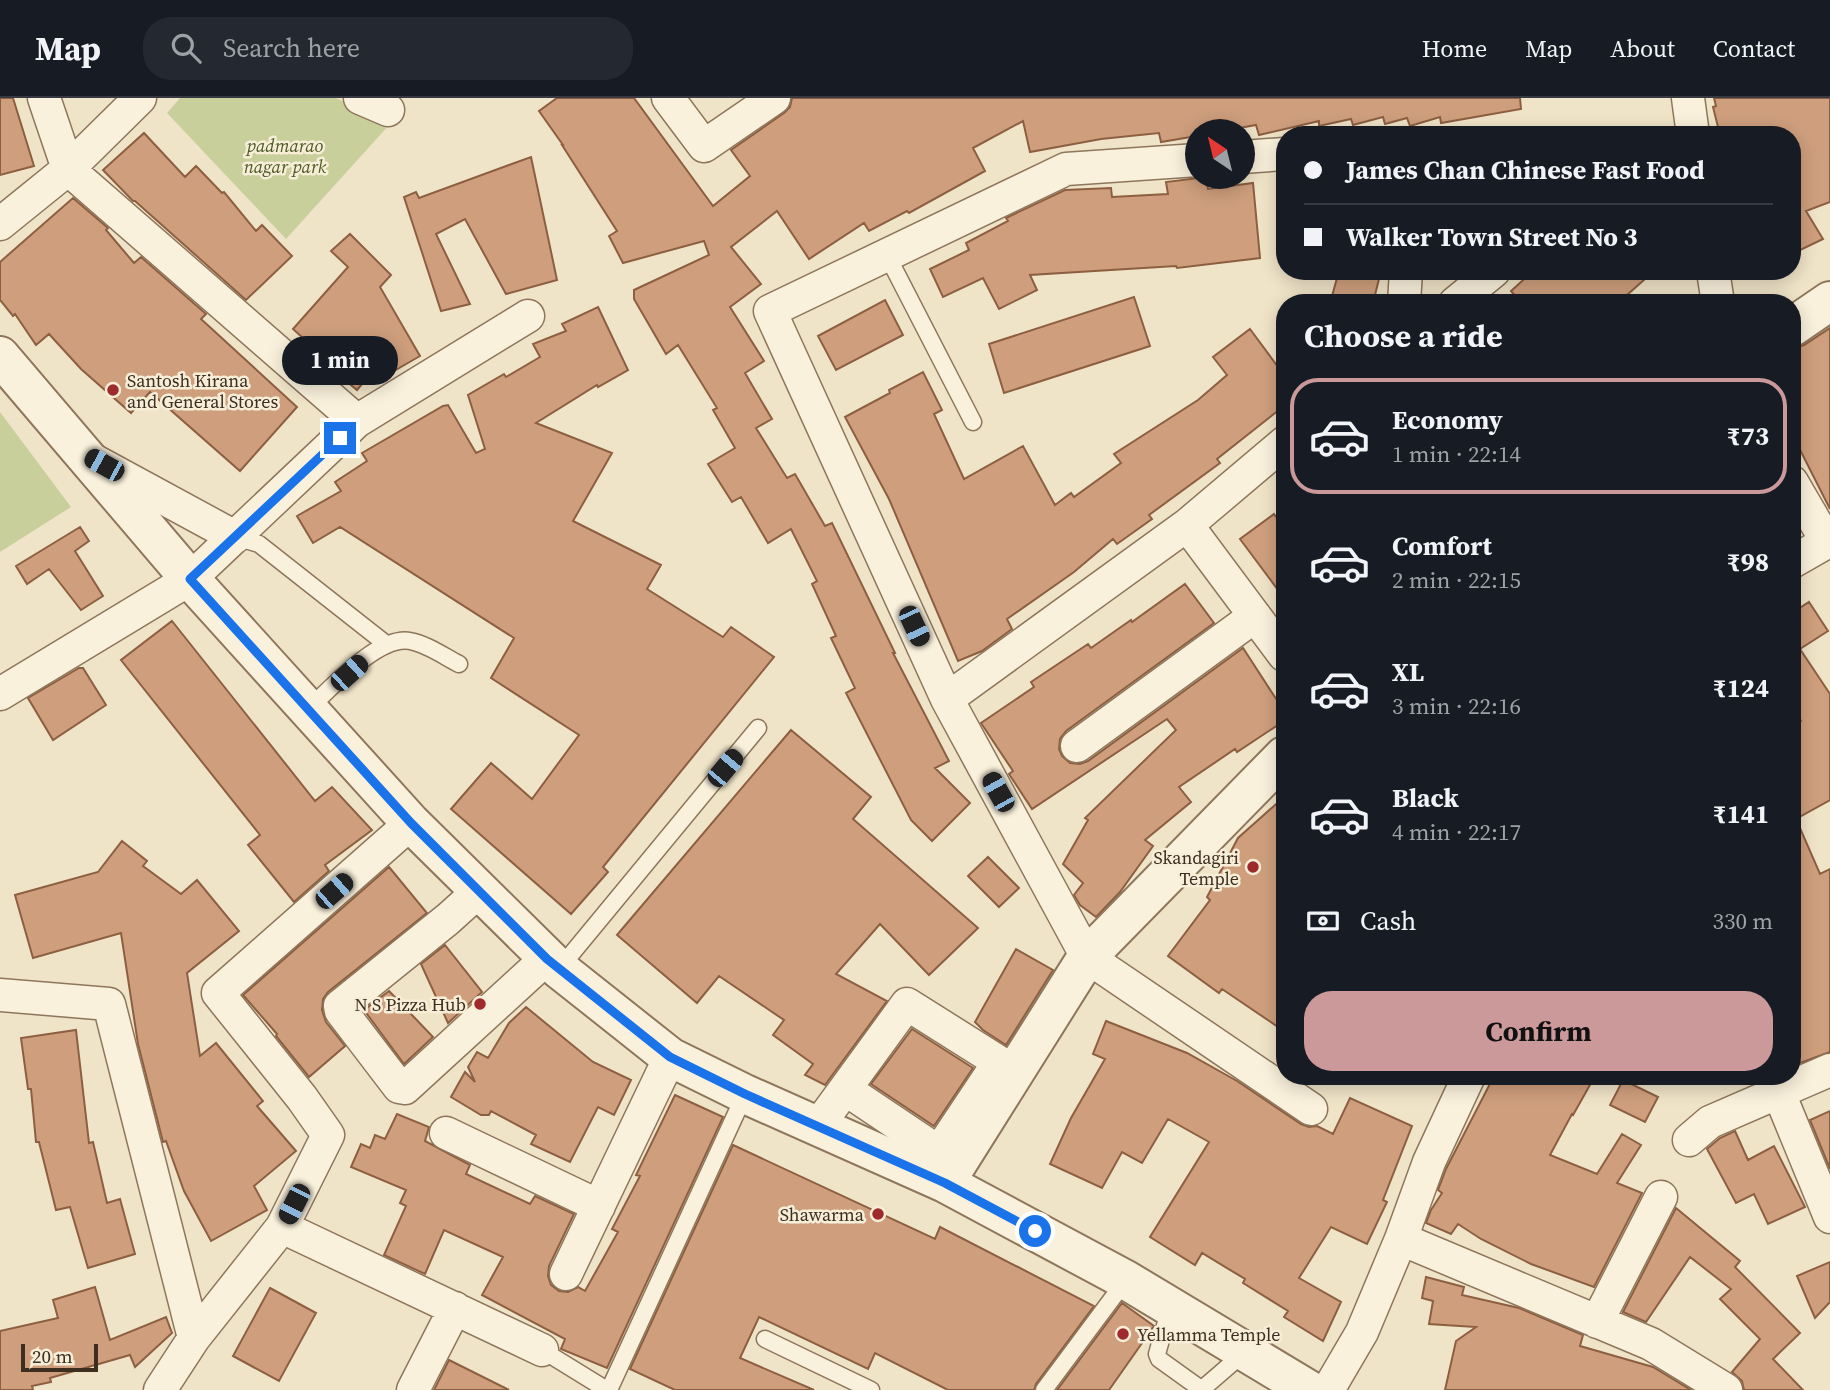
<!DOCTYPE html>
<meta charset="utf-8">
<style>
body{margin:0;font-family:"Source Serif 4",serif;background:#242831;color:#f1f3f6;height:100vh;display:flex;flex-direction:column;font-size:26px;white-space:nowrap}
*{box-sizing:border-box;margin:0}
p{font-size:23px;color:#9ea1a6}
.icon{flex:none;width:38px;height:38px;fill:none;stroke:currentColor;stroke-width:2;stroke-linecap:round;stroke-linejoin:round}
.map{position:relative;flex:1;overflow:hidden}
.details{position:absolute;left:1276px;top:196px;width:525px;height:791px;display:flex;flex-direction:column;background:#171b24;border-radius:28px;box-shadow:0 4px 18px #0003}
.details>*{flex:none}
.guide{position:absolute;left:1276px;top:28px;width:525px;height:154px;border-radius:28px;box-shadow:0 4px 18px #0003;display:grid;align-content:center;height:154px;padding:0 28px;background:#171b24}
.needle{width:46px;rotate:325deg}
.fabs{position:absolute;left:1185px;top:21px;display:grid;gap:14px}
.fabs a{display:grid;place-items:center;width:70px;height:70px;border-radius:50%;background:#171b24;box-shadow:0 4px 18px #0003;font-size:35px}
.scale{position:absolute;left:21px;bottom:18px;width:77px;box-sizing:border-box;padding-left:7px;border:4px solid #3d2e20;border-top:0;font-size:19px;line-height:24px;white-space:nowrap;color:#3d2e20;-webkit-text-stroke:5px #f7eed8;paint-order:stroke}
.end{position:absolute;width:32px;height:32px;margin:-16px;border:9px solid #1a73e8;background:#fff;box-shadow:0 0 0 4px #fff}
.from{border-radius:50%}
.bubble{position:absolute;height:49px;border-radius:24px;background:#171b24;box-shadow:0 4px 18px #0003;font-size:23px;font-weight:700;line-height:49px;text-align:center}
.car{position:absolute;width:21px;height:42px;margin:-21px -10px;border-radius:9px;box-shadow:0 0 5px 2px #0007;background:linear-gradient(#222 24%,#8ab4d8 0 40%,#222 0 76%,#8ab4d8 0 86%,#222 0)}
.guide b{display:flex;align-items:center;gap:24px;height:66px;font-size:26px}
.guide b+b{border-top:2px solid #363941}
.guide i{width:18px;height:18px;background:#f1f3f6}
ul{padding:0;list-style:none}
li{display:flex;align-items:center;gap:21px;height:116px;margin:0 14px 10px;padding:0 14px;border:4px solid transparent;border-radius:28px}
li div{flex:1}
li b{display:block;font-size:26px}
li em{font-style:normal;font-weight:700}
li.selected{border-color:#cc999b}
li>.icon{width:63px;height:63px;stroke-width:1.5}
h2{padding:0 28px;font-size:32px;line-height:84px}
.pay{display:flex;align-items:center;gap:18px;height:77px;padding:0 28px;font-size:26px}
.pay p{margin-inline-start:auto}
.cta{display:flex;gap:14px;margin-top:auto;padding:14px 28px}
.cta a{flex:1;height:80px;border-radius:28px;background:#cc999b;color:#111;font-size:28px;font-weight:700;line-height:80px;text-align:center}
header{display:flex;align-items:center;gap:42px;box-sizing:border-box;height:98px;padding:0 35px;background:#171b24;border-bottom:2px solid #363941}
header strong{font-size:33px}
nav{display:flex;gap:38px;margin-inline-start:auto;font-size:24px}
.search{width:490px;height:63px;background:#242831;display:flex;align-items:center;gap:18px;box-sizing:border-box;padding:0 24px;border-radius:28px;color:#9ea1a6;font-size:26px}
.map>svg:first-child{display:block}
.green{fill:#c9cf9b}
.building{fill:#cf9f7d;stroke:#8d5f41;stroke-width:2}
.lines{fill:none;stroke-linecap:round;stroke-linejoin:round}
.service-casing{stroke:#8d765c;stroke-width:19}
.minor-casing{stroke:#8d765c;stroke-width:35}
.tertiary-casing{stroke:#8d765c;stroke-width:42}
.service{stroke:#faf1dc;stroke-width:16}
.minor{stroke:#faf1dc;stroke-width:32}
.tertiary{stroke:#faf1dc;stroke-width:38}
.route{stroke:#1a73e8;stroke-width:9}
.poi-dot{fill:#9e2a2b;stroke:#f7eed8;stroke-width:2.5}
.labels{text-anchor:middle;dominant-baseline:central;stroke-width:5;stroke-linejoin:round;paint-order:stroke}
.park-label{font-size:18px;font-style:italic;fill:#4d5a26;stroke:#f7eed8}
.poi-label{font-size:18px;fill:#3d2e20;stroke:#f7eed8;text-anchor:end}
</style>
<header>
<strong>Map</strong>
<div class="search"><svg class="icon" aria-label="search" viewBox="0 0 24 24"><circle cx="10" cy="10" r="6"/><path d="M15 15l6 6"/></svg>Search here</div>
<nav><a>Home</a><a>Map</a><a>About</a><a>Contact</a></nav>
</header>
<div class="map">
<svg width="1830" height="1292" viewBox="0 0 1830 1292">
<rect width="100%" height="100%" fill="#f0e4c8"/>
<!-- green -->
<path class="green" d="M 180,0 L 336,0 L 390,26 L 286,141 L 167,15 Z
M 0,314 L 71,409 L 0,454 Z"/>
<!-- building -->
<path class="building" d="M 0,0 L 13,0 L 34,68 L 0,77 Z
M 557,0 L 634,0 L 713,108 L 750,78 L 731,52 L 784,15 L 790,9 L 792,0 L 1520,0 L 1521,11 L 1441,25 L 1440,19 L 1410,28 L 1407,20 L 1385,26 L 1383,19 L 1353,27 L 1351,21 L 1319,28 L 1319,23 L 1259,37 L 1256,27 L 1223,33 L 1197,33 L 1197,38 L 1161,44 L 1159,35 L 1101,41 L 1030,54 L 1023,23 L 973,50 L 985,73 L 909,115 L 907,113 L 869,133 L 864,125 L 809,161 L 777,113 L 731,149 L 761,186 L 730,209 L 764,263 L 745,275 L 772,321 L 756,330 L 787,380 L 795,376 L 825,428 L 832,425 L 895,555 L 893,555 L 949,663 L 935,670 L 970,705 L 932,743 L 911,722 L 846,595 L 855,590 L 831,540 L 836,538 L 812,486 L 817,483 L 791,431 L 768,445 L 741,399 L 732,404 L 708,366 L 735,350 L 713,312 L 717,310 L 678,247 L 666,256 L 634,201 L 634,192 L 709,157 L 704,143 L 623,165 L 609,138 L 617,133 L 562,47 L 563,47 L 539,13 Z
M 1714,0 L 1830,0 L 1830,104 L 1806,113 L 1823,141 L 1792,156 L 1792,37 L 1720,37 L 1713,9 L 1716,8 Z
M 144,35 L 185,79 L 196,68 L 222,95 L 224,94 L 256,133 L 262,127 L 292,158 L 246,202 L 135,103 L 133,103 L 103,72 Z
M 531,59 L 557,182 L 506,196 L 465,121 L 436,136 L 470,206 L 441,213 L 404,99 L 416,94 L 419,100 Z
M 1206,79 L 1208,91 L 1253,85 L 1260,160 L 1177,170 L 1176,168 L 1030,177 L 1037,192 L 999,211 L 983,180 L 943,199 L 930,171 L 969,152 L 966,145 L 1008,123 L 1006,120 L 1065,92 L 1111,90 L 1112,99 L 1168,96 L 1166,84 Z
M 73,100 L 108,130 L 106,132 L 134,165 L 141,159 L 206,216 L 201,221 L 297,309 L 240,373 L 150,294 L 131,315 L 81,271 L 49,236 L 36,247 L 15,216 L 13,218 L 0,202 L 0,164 Z
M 350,136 L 391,177 L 380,189 L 420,258 L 394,273 L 385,259 L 357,292 L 323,264 L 326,261 L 293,231 L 348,169 L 331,153 Z
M 1339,173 L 1381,173 L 1373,205 L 1357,205 L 1332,198 Z
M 1533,173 L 1654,173 L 1618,205 L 1521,205 L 1511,193 Z
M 1134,199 L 1150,248 L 1004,295 L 989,246 Z
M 885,202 L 903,237 L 836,272 L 818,238 Z
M 598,209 L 628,272 L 598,289 L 597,287 L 536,325 L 612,355 L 573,423 L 661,467 L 647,491 L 723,539 L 731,529 L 774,559 L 603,769 L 608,774 L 571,816 L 451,711 L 491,665 L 532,701 L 579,637 L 491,580 L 514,540 L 340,429 L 313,445 L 297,418 L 341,393 L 335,384 L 367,363 L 362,355 L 443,308 L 448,307 L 476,355 L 485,351 L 468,297 L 504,276 L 506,279 L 540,259 L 533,246 L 566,233 L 562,226 Z
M 1830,230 L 1830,411 L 1792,336 L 1792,251 L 1804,247 Z
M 1250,231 L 1284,277 L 1284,308 L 1217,361 L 1220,365 L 1149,417 L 1152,421 L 1117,446 L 1113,441 L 1074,474 L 1007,521 L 1012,531 L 982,553 L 958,563 L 889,401 L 845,319 L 890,295 L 889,292 L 923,274 L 942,312 L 934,316 L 964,381 L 1023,348 L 1055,407 L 1071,395 L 1074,399 L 1121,365 L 1114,356 L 1198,302 L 1227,277 L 1213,259 Z
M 1274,416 L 1284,430 L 1284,500 L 1240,441 Z
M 80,429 L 89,443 L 75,453 L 103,498 L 81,512 L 49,471 L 27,486 L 16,468 Z
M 1185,486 L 1214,525 L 1066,633 L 1060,641 L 1059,651 L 1062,658 L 1070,665 L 1080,666 L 1088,663 L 1243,550 L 1284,613 L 1284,623 L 1237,654 L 1235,651 L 1179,689 L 1191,704 L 1145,742 L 1153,748 L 1120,794 L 1096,819 L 1080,807 L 1074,797 L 1083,785 L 1063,766 L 1088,722 L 1085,720 L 1176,632 L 1167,621 L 1032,711 L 1009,676 L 1013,673 L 981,625 L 1034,589 L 1031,584 L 1088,546 L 1091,550 L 1131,522 L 1132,524 Z
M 1809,504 L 1828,533 L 1800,551 L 1830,596 L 1830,702 L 1796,721 L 1820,776 L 1830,771 L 1830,954 L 1792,968 L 1792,628 L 1801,623 L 1792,610 L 1792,515 Z
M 172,523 L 315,703 L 332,689 L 372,732 L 325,767 L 329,773 L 294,804 L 248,747 L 260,737 L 121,562 Z
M 79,570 L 83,570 L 106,607 L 53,642 L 28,600 Z
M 791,632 L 871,699 L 853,721 L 978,830 L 929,877 L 880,826 L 836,876 L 887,903 L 825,987 L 805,977 L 813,966 L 773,937 L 784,922 L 719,878 L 697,905 L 617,837 Z
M 1284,699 L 1284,933 L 1222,891 L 1219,895 L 1168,858 L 1210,802 L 1207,799 L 1238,740 Z
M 122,743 L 147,763 L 143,768 L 181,796 L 197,782 L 239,833 L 187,875 L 200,958 L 216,945 L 263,1003 L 257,1008 L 296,1053 L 254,1088 L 267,1112 L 211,1143 L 184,1093 L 166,1043 L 163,1044 L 138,946 L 121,835 L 33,860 L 15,797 L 98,774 Z
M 988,759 L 1019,790 L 999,809 L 968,778 Z
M 389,769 L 427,815 L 328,894 L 323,901 L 322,912 L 326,924 L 345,948 L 309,979 L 276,938 L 277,936 L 243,897 Z
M 445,847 L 482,894 L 448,925 L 421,866 Z
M 1016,851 L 1053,872 L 1006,947 L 983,932 L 975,924 Z
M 389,893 L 433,939 L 404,966 L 364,912 Z
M 526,909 L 593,964 L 631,982 L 614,1017 L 598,1009 L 570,1064 L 531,1046 L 536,1037 L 491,1013 L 489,1017 L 481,1017 L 451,999 L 465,974 L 475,984 L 468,969 L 477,954 L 488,960 L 509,925 Z
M 1106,923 L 1187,955 L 1237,983 L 1301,1026 L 1309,1029 L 1317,1028 L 1333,1036 L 1350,1000 L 1412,1028 L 1383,1102 L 1387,1104 L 1367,1146 L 1331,1129 L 1299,1180 L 1341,1204 L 1323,1243 L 1284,1219 L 1288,1213 L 1243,1185 L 1245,1181 L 1202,1155 L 1195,1167 L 1150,1139 L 1209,1044 L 1168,1021 L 1142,1065 L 1122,1054 L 1102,1090 L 1050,1066 L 1071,1020 L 1105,961 L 1093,956 Z
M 912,931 L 973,970 L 934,1028 L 871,986 Z
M 76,932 L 89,1045 L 93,1044 L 107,1105 L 120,1101 L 135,1156 L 88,1170 L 70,1109 L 56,1112 L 39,1044 L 36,1044 L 31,991 L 28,991 L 21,940 Z
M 1494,978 L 1595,978 L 1573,1017 L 1572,1016 L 1550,1057 L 1597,1076 L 1622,1036 L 1641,1047 L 1617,1085 L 1642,1095 L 1594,1189 L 1531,1166 L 1481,1141 L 1458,1126 L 1451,1136 L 1426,1125 L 1431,1112 L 1442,1095 L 1438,1092 L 1446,1071 Z
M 1623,982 L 1658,999 L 1645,1024 L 1610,1007 Z
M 675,997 L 723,1019 L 607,1270 L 561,1251 L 565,1241 L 482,1197 L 503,1159 L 444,1132 L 425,1176 L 384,1157 L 406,1108 L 400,1105 L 406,1092 L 351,1069 L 361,1046 L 370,1050 L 375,1037 L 385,1041 L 397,1016 L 429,1029 L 425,1043 L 470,1067 L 466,1076 L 530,1106 L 535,1098 L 574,1116 L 549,1168 L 548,1178 L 551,1187 L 559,1193 L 568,1194 L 578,1189 L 585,1193 L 618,1134 L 612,1131 L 640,1078 L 636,1077 Z
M 1830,1013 L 1830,1071 L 1810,1022 Z
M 1735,1033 L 1748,1062 L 1774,1048 L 1805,1109 L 1768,1126 L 1754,1096 L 1736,1105 L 1707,1051 L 1720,1040 Z
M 733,1047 L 935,1141 L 940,1129 L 1094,1208 L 1036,1286 L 1034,1292 L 948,1292 L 875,1255 L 868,1271 L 759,1219 L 740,1260 L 814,1292 L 675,1292 L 630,1271 Z
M 1676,1110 L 1740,1163 L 1735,1169 L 1800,1235 L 1773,1261 L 1803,1292 L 1744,1292 L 1742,1283 L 1732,1274 L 1760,1241 L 1720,1201 L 1731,1191 L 1690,1159 L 1646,1224 L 1623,1214 Z
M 1830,1164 L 1830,1204 L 1815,1220 L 1797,1178 Z
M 1426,1179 L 1464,1189 L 1462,1197 L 1519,1210 L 1583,1237 L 1580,1248 L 1653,1269 L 1691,1292 L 1445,1292 L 1456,1243 L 1476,1229 L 1429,1226 L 1433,1203 L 1422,1200 Z
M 95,1189 L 110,1242 L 166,1219 L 172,1235 L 135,1269 L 130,1257 L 50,1280 L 51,1284 L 32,1288 L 33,1292 L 0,1292 L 0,1233 L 58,1220 L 53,1202 Z
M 270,1190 L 316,1215 L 279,1283 L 233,1258 Z
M 1122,1205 L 1154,1228 L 1109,1292 L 1057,1292 Z
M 449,1262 L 509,1292 L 434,1292 Z"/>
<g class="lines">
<defs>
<path id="service" d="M 887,157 L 973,324
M 235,439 L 259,446 L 386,546
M 308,611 C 331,591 378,537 410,543 C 427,546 445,559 459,566
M 559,871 L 758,630
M 1170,1210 L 1157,1256 L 1159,1261 L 1198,1289 L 1203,1290 L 1208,1286 L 1245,1254
M 765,1241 L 871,1292
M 542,1252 L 607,1292
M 609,1292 L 745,996
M 1044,1292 L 1126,1182"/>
<path id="minor" d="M 44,0 L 68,71 L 357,323
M 360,0 L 388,12
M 668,0 L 704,48 L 774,0
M 1688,0 L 1693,37
M 1242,59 L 1284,56
M 1197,62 L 1066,71 L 770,213 L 947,601 L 1087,859 L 1311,1011
M 0,126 L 68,71 L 140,0
M 1713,173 L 1718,205
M 1404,205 L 1406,173
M 1455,205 L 1494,173
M 95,363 L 235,439
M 1792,384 L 1827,444 L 1792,464
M 1187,427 L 1284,557
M 0,596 L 190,481 L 357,323 L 528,218
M 947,601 L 1187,427 L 1284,345
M 1077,648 L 1255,518
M 479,793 L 448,821 L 340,908 L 341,913 L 399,989 L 405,990 L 546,861
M 0,897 L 109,906 L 194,1240
M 1772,978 L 1830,1119
M 818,1028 L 907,906 L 999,964 L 939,1054 L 845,991
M 446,1035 L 599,1108
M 1689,1042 L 1710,1024 L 1830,972
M 282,1129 L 542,1252
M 1401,1141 L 1651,1246 L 1726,1292
M 566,1176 L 670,959
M 1597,1224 L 1661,1099
M 160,1292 L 194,1240 L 282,1129 L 328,1037 L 302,1000 L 218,895 L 411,725
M 413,1292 L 455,1210
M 1328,1292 L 1362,1234 L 1401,1141 L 1429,1064 L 1469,978"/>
<path id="tertiary" d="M 1792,229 L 1830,203
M 0,258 L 190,481 L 411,725 L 559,871 L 670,959 L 745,996 L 945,1085 L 1126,1182 L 1309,1292
M 945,1085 L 1087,859 L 1284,658"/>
</defs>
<!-- service casing -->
<use href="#service" class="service-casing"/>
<!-- minor casing -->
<use href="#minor" class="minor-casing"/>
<!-- tertiary casing -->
<use href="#tertiary" class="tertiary-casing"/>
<!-- service -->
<use href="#service" class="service"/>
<!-- minor -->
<use href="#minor" class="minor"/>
<!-- tertiary -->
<use href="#tertiary" class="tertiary"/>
</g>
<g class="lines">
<!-- route -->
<path class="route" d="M 340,340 L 190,481 L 411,725 L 547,861 L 670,959 L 745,996 L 945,1085 L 1035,1133"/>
</g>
<!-- markers -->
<g class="poi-dot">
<circle cx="113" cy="292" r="7"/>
<circle cx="1253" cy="769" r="7"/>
<circle cx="480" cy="906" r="7"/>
<circle cx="878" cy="1116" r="7"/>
<circle cx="1123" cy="1236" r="7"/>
</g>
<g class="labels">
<!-- park labels -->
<g class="park-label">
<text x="285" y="47">padmarao<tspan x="285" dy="21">nagar park</tspan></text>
</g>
<!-- poi labels -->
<g class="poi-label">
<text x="127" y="282" text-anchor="start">Santosh Kirana<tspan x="127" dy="21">and General Stores</tspan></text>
<text x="1239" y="759">Skandagiri<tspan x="1239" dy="21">Temple</tspan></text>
<text x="466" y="906">N S Pizza Hub</text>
<text x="864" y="1116">Shawarma</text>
<text x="1137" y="1236" text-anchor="start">Yellamma Temple</text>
</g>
</g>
</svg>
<div class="fabs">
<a><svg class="needle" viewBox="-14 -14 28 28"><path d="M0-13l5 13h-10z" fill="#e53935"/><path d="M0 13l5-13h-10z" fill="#9ea1a6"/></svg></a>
</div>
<div class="scale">20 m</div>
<i class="end from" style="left:1035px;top:1133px"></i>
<i class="end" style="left:340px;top:340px"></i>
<div class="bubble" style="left:282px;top:238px;width:116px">1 min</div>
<i class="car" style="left:104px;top:367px;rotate:299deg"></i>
<i class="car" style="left:914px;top:528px;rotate:155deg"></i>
<i class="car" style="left:349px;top:575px;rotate:48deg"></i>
<i class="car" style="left:725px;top:670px;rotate:40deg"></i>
<i class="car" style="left:998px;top:694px;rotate:331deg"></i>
<i class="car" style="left:334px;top:793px;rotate:49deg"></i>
<i class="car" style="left:294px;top:1106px;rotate:207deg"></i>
<div class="guide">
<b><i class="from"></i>James Chan Chinese Fast Food</b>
<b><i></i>Walker Town Street No 3</b>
</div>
<section class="details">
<h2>Choose a ride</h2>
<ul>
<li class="selected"><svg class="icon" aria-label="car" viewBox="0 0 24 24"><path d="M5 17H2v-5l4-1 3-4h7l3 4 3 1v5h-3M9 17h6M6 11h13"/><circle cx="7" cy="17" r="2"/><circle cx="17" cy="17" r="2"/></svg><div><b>Economy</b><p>1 min · 22:14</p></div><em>₹73</em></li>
<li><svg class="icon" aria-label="car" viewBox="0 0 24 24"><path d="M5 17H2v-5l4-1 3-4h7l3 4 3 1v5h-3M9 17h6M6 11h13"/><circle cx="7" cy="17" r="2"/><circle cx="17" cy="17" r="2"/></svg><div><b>Comfort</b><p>2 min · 22:15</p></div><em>₹98</em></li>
<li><svg class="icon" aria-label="car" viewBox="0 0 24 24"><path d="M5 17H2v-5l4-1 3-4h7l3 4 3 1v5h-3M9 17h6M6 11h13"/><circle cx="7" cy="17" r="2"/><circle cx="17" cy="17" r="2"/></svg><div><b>XL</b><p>3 min · 22:16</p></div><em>₹124</em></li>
<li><svg class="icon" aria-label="car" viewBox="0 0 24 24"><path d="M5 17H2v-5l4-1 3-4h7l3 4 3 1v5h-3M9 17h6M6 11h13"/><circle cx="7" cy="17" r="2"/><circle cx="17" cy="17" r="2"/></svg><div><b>Black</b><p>4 min · 22:17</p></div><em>₹141</em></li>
</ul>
<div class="pay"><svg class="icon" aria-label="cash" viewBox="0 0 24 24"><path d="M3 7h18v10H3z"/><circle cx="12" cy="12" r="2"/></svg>Cash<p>330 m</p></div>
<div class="cta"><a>Confirm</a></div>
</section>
</div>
